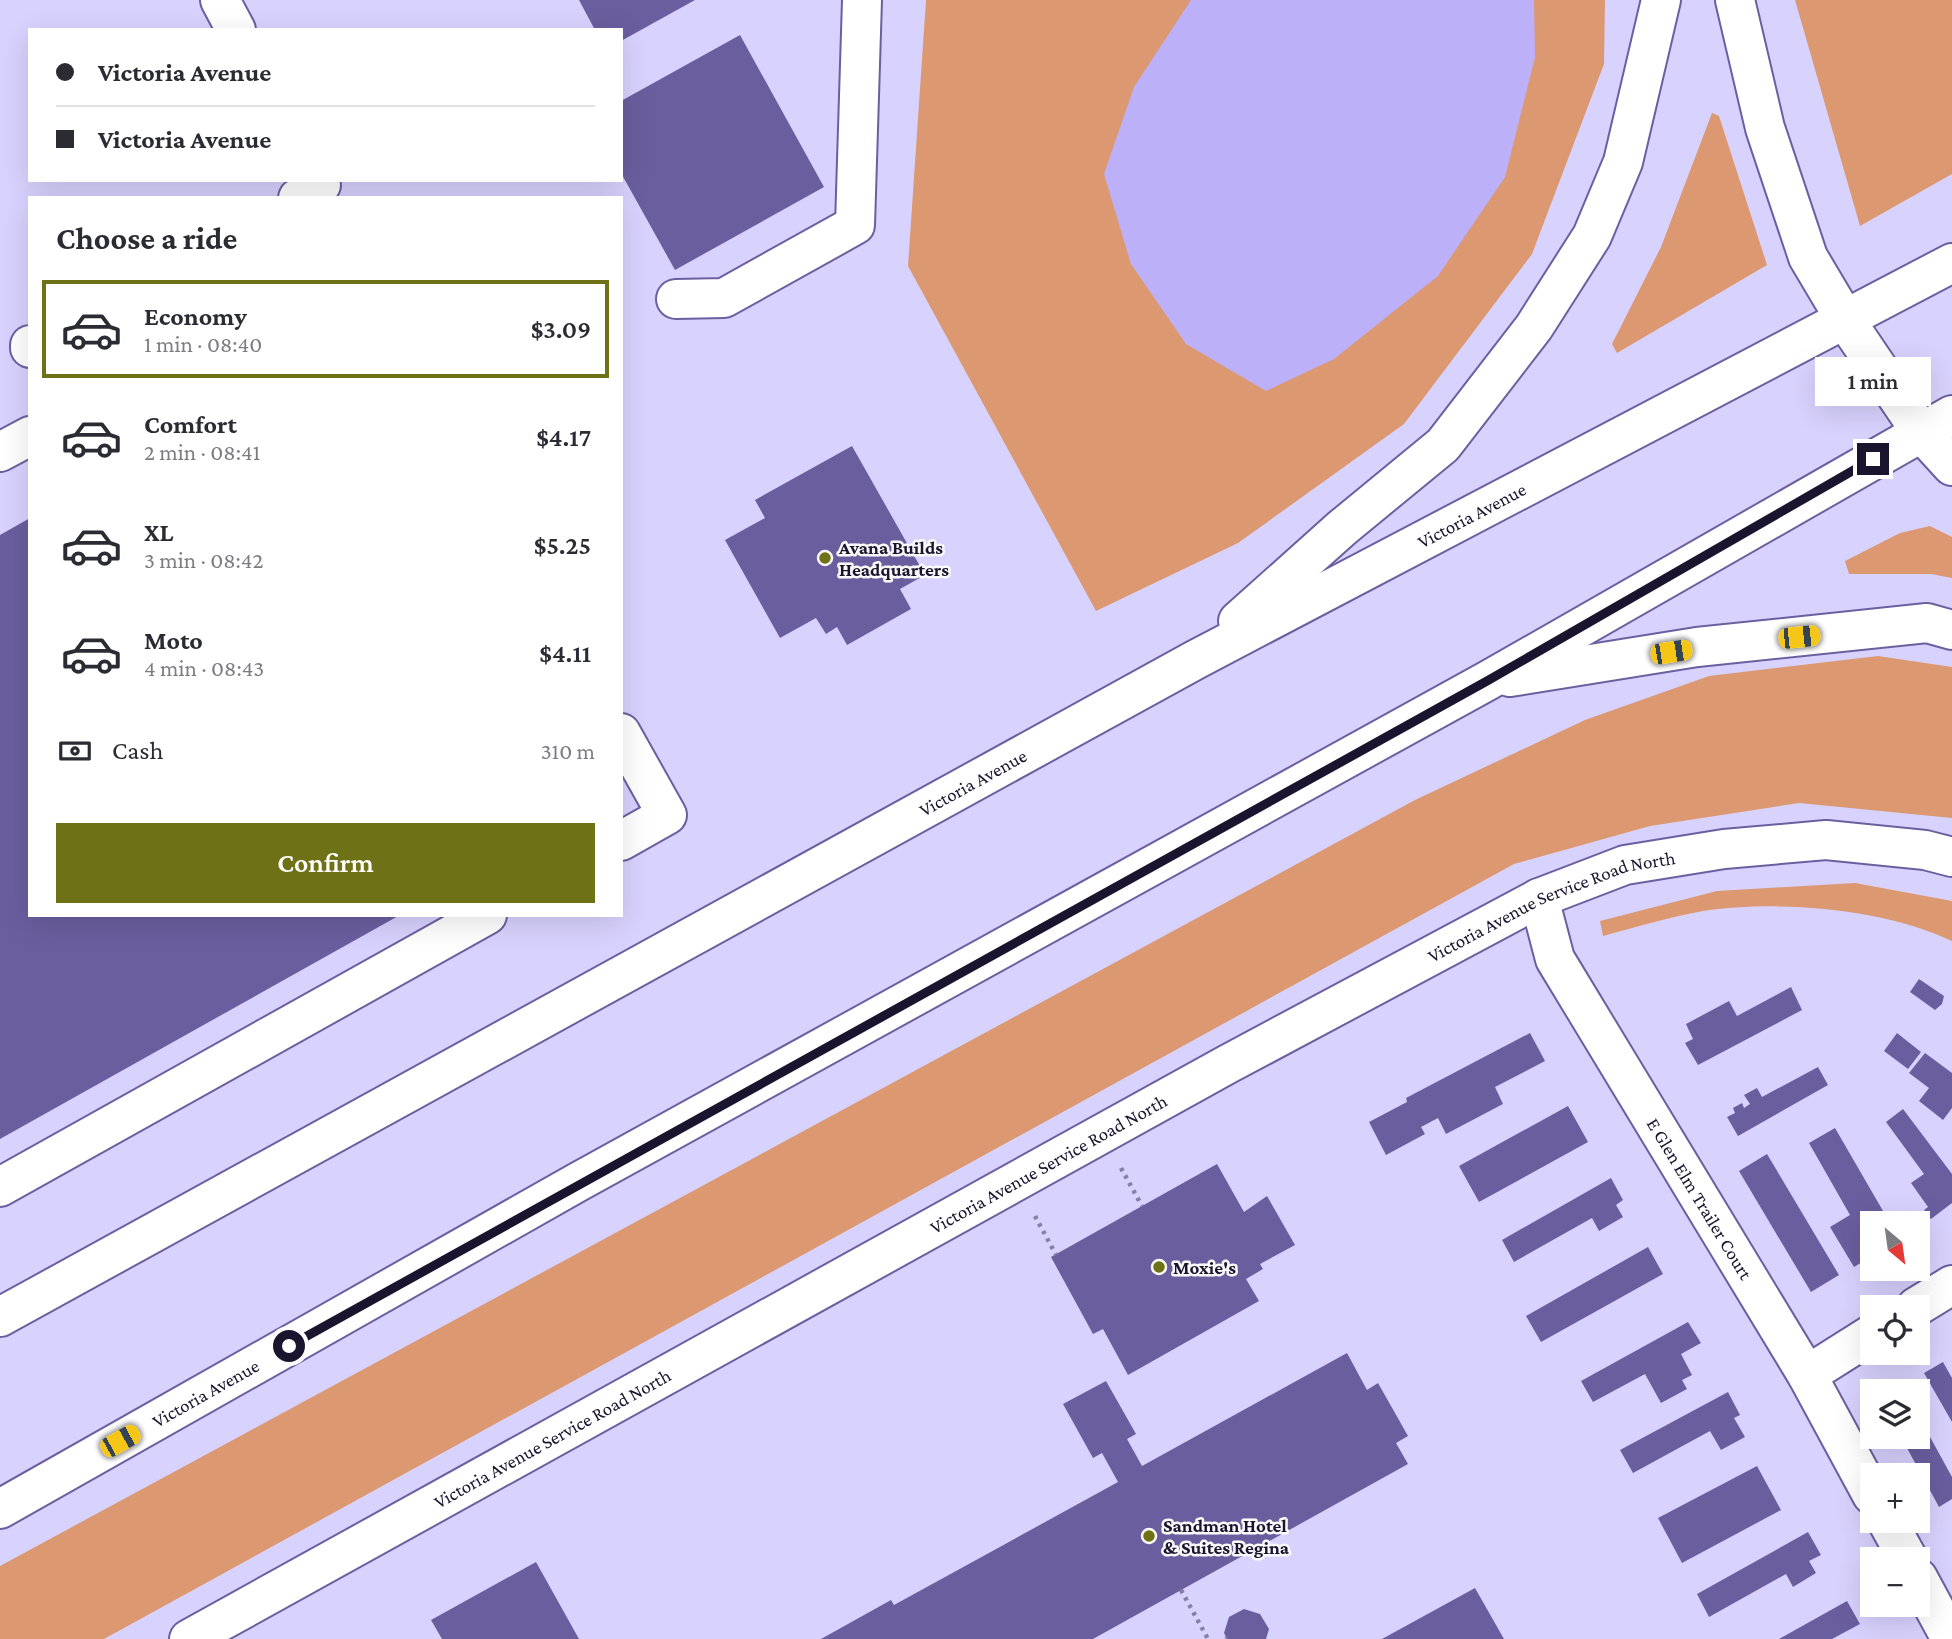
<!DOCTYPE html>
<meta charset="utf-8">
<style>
body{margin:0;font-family:"Crimson Pro",serif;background:#f7f7f7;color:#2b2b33;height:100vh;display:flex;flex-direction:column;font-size:26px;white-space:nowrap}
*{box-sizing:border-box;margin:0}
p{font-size:23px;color:#7c7c81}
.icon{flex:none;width:38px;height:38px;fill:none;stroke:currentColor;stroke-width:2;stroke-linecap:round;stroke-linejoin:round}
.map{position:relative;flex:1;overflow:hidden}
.details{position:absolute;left:28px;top:196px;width:595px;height:721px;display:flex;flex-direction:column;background:#fff;border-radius:0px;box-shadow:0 7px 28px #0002}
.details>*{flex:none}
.banner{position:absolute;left:28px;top:28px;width:595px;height:154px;border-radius:0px;box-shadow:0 7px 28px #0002;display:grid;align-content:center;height:154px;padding:0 28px;background:#fff}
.needle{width:46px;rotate:151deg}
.fabs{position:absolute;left:1860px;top:1211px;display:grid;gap:14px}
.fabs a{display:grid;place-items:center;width:70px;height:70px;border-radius:0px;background:#fff;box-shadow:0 7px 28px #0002;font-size:35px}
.end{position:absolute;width:32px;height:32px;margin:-16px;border:9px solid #1a142e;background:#fff;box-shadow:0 0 0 4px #fff}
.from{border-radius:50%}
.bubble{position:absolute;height:49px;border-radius:0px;background:#fff;box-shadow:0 7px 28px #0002;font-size:23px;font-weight:600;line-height:49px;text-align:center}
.car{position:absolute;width:21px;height:42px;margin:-21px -10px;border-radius:9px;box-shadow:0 0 5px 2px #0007;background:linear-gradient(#f5c518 24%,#345 0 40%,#f5c518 0 76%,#345 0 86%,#f5c518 0)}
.banner b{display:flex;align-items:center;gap:24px;height:66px;font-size:26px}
.banner b+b{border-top:2px solid #e1e1e2}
.banner i{width:18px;height:18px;background:#2b2b33}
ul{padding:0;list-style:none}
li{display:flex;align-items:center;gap:21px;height:98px;margin:0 14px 10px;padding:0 14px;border:4px solid transparent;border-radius:0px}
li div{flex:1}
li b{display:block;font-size:26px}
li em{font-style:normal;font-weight:600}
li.active{border-color:#6e7116}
li>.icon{width:63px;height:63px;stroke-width:1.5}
h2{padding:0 28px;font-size:32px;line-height:84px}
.pay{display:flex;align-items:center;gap:18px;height:77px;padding:0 28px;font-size:26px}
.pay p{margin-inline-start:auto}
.action{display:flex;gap:14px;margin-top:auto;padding:14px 28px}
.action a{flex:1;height:80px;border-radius:0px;background:#6e7116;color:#fff;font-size:28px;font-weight:600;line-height:80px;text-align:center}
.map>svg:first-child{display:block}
.green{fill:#dc9870}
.water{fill:#bcb0f9}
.building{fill:#6b5e9f}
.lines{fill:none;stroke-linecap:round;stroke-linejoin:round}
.minor-casing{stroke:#6c5fa0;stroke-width:42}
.highway-casing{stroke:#6c5fa0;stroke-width:42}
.path{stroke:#8680a4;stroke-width:4.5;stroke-dasharray:3.5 5;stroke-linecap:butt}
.minor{stroke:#fff;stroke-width:38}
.highway{stroke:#fff;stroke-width:38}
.route{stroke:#1a142e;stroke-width:9}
.poi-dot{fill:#6e7116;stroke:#fafafa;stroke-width:2.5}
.labels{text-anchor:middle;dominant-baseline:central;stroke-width:5;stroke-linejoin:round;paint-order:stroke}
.street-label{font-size:19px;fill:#1a142e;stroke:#fafafa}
.poi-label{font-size:19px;font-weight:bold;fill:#1a142e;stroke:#fafafa;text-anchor:start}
</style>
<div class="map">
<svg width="1952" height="1639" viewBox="0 0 1952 1639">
<rect width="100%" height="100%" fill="#d8d2fe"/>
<!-- green -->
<path class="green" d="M 926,0 L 1605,0 L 1604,64 L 1532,254 L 1404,424 L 1238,543 L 1096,611 L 908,266 Z
M 1795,0 L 1952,0 L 1952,174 L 1860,226 Z
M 1712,113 L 1719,116 L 1767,265 L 1617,353 L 1612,344 L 1661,247 Z
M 1930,526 L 1952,537 L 1952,578 L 1931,574 L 1849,574 L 1845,561 L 1900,533 Z
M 1878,656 L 1952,667 L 1952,818 L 1799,803 L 1650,826 L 1514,864 L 104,1639 L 0,1639 L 0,1566 L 1415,800 L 1585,720 L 1709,676 Z
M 1855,883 L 1952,901 L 1952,941 C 1883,908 1778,900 1703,911 C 1669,917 1636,927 1603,936 L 1600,921 L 1717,891 Z"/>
<!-- water -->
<path class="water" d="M 1191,0 L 1534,0 L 1535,57 L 1505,177 L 1438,276 L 1334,359 L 1266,391 L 1186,344 L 1131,264 L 1104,174 L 1134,87 Z"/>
<!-- building -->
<path class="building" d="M 579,0 L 695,0 L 621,41 L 621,30 L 595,30 Z
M 740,35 L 824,187 L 675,270 L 621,173 L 621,101 Z
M 852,446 L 925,575 L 900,589 L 911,609 L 847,645 L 837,627 L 826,634 L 816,618 L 780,638 L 725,540 L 765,518 L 755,500 Z
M 30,518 L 30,915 L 400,915 L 0,1139 L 0,535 Z
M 1919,979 L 1944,996 L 1942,1004 L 1935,1010 L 1910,992 Z
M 1791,987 L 1802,1010 L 1698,1065 L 1685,1043 L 1693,1039 L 1686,1024 L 1729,1001 L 1737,1016 Z
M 1530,1033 L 1545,1061 L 1495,1087 L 1503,1104 L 1446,1134 L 1438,1118 L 1421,1127 L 1425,1134 L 1386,1155 L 1369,1122 L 1407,1102 L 1406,1098 Z
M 1897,1033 L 1921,1052 L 1908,1069 L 1884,1051 Z
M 1925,1053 L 1952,1073 L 1952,1108 L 1943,1120 L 1919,1101 L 1929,1088 L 1909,1073 Z
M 1818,1067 L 1828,1085 L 1738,1136 L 1727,1117 L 1735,1113 L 1733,1108 L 1742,1103 L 1744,1108 L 1750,1104 L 1744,1095 L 1757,1088 L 1762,1097 Z
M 1568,1106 L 1588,1142 L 1479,1202 L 1459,1166 Z
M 1903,1109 L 1952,1174 L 1952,1203 L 1931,1219 L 1924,1210 L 1928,1207 L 1911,1183 L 1924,1174 L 1886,1122 Z
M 1835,1128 L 1890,1223 L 1872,1223 L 1872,1256 L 1854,1267 L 1830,1227 L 1850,1215 L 1809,1143 Z
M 1767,1154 L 1839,1275 L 1811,1292 L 1739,1171 Z
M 1217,1164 L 1244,1212 L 1267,1196 L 1295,1245 L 1260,1264 L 1263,1269 L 1246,1279 L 1259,1301 L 1128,1375 L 1103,1329 L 1093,1334 L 1051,1257 Z
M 1611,1178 L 1623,1200 L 1616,1205 L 1623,1217 L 1599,1231 L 1592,1218 L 1514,1262 L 1502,1240 Z
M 1648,1247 L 1663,1274 L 1541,1342 L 1526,1316 Z
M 1688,1322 L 1701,1343 L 1681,1354 L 1692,1375 L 1682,1380 L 1687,1389 L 1661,1403 L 1645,1374 L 1593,1402 L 1581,1381 Z
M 1347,1353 L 1367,1390 L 1378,1383 L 1408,1436 L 1396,1443 L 1408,1464 L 1093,1639 L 821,1639 L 891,1600 L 894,1605 L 1118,1482 L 1102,1453 L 1093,1458 L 1063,1404 L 1106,1381 L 1136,1434 L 1127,1439 L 1142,1466 Z
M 1943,1362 L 1952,1378 L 1952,1422 L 1924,1373 Z
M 1900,1381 L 1905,1391 L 1882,1391 Z
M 1728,1392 L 1740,1415 L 1734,1418 L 1745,1437 L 1721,1450 L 1710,1431 L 1633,1473 L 1620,1450 Z
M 1918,1415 L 1952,1477 L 1952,1499 L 1939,1507 L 1901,1437 L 1918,1437 Z
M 1757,1466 L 1781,1510 L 1682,1563 L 1658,1518 Z
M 1808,1532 L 1821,1555 L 1809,1561 L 1816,1573 L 1793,1587 L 1786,1574 L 1709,1617 L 1697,1594 Z
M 536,1562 L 579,1639 L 442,1639 L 431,1620 Z
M 1475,1588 L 1504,1639 L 1382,1639 Z
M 1847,1601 L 1860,1624 L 1832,1639 L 1779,1639 Z
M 1244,1609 L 1260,1614 L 1269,1629 L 1266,1639 L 1227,1639 L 1224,1633 L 1229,1617 Z"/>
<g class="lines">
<defs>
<g id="minor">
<path d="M 220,0 L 236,30"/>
<path d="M 298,198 L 321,185 L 318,180"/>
<path d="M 676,299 L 724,298 L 855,225 L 862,0"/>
<path d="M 30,345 L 30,348"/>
<path d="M 0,452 L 30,436"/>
<path d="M 621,733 L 667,815 L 621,841"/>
<path id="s1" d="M 1539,898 L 1555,959 L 1807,1375 L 1872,1495"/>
<path d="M 0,1187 L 487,915"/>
<path d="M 1916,1307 L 1952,1285"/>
<path d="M 1807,1375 L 1872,1334"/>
<path d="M 1887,1521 L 1908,1559"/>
<path d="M 1918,1578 L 1951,1639"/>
<path id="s2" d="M 189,1639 L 1228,1064 L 1539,898 L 1625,865 L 1724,849 L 1826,840 L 1925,850 L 1952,857"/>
</g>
<g id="highway">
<path d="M 1735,0 L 1765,128 L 1808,257 L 1846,321 L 1921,432 L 1952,466"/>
<path d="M 1238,621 L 1342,528 L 1443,445 L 1534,327 L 1592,236 L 1623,162 L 1661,0"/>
<path d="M 1510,677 L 1697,647 L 1927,623 L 1952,630"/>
<path id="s3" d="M 0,1317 L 1195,660 L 1952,263"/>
<path id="s4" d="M 0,1509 L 578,1182 L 1487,681 L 1952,415"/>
</g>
</defs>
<!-- minor casing -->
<use href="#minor" class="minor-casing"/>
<!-- highway casing -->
<use href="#highway" class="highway-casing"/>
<!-- path -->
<path class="path" d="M 1121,1168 L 1142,1206
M 1035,1216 L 1056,1255
M 1181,1590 L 1208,1639
M 1226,1639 L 1227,1638"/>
<!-- minor -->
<use href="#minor" class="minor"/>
<!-- highway -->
<use href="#highway" class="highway"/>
</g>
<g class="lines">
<!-- route -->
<path class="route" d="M 289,1346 L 1487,681 L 1873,459"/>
</g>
<!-- markers -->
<g class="poi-dot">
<circle cx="825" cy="558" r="7"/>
<circle cx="1159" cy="1267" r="7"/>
<circle cx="1149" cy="1536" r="7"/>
</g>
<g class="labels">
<!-- street labels -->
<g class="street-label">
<text stroke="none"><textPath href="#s3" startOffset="1676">Victoria Avenue</textPath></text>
<text stroke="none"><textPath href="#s3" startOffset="1110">Victoria Avenue</textPath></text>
<text stroke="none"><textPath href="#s2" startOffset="1549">Victoria Avenue Service Road North</textPath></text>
<text stroke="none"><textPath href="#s2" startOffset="982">Victoria Avenue Service Road North</textPath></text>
<text stroke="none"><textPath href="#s1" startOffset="343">E Glen Elm Trailer Court</textPath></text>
<text stroke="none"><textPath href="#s4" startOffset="236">Victoria Avenue</textPath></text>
<text stroke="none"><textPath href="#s2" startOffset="415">Victoria Avenue Service Road North</textPath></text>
</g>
<!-- poi labels -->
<g class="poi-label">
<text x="839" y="547">Avana Builds<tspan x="839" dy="22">Headquarters</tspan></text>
<text x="1173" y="1267">Moxie's</text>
<text x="1163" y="1525">Sandman Hotel<tspan x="1163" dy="22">&amp; Suites Regina</tspan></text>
</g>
</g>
</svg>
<div class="fabs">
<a><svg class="needle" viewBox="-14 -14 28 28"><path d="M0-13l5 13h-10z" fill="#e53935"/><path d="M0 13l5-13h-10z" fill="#7c7c81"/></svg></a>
<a><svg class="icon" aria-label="locate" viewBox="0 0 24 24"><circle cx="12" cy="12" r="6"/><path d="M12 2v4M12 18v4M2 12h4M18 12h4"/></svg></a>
<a><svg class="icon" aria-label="layers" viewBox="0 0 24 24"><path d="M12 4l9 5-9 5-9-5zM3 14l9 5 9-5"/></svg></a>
<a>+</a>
<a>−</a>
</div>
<i class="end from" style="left:289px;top:1346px"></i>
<i class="end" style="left:1873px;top:459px"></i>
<div class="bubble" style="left:1815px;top:357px;width:116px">1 min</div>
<i class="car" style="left:1799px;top:637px;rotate:84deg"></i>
<i class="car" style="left:1671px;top:652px;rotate:81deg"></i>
<i class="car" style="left:120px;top:1441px;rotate:61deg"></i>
<div class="banner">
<b><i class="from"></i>Victoria Avenue</b>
<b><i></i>Victoria Avenue</b>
</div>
<section class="details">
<h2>Choose a ride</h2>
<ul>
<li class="active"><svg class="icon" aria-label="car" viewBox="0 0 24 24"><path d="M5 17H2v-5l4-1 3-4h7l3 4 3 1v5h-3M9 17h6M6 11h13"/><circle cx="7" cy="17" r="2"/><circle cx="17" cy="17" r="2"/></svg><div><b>Economy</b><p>1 min · 08:40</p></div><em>$3.09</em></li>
<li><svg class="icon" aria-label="car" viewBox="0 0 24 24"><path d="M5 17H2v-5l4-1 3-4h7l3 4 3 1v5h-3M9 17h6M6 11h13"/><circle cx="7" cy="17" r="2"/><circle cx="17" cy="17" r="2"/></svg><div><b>Comfort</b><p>2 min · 08:41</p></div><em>$4.17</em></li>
<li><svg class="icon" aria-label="car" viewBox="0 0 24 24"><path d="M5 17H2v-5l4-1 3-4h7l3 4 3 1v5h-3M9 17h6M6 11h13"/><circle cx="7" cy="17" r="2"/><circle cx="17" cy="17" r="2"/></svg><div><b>XL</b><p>3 min · 08:42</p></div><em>$5.25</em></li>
<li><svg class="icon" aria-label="car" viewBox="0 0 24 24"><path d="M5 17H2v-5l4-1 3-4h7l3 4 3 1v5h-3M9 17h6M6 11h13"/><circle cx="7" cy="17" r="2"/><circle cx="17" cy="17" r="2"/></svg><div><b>Moto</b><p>4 min · 08:43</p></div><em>$4.11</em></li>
</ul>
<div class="pay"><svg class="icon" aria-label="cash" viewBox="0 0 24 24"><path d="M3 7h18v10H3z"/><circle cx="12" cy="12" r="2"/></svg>Cash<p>310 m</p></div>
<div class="action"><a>Confirm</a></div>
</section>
</div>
